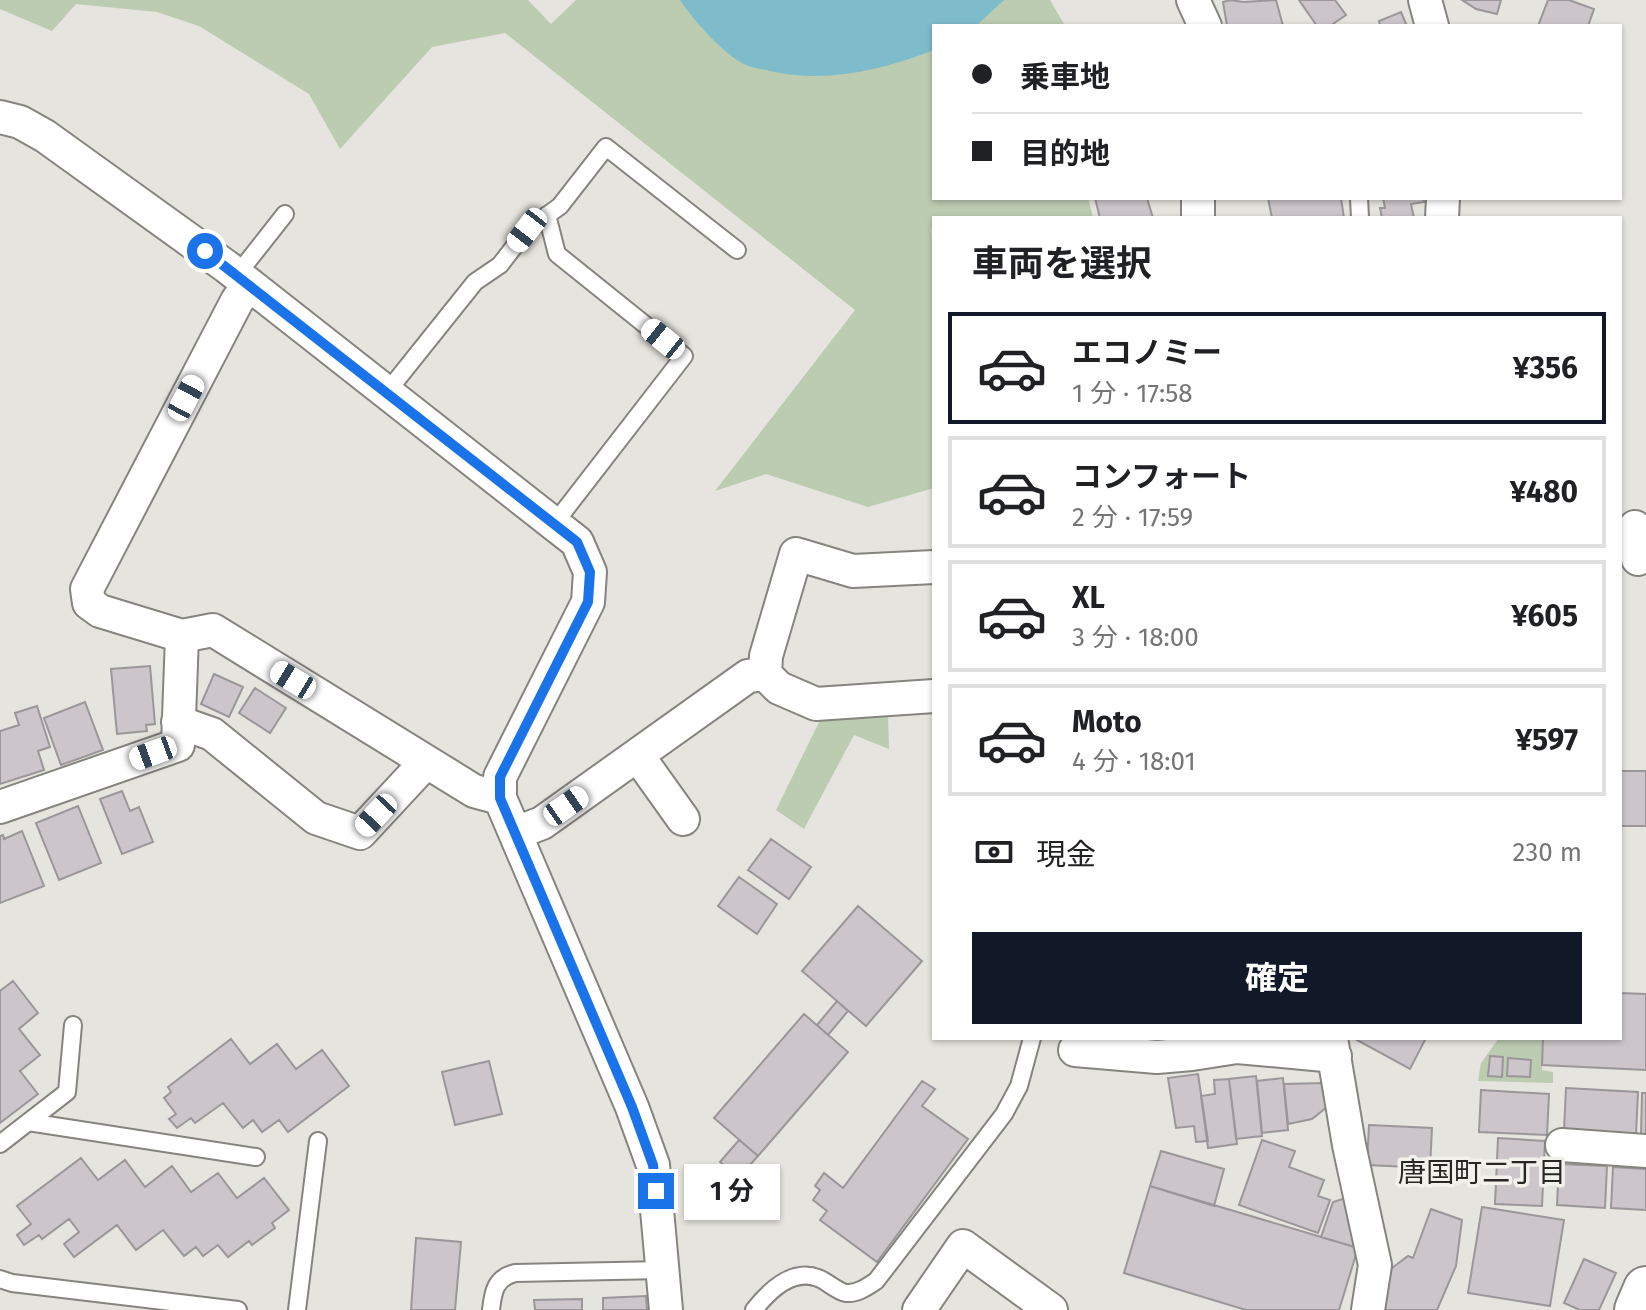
<!DOCTYPE html>
<html lang="ja">
<meta charset="utf-8">
<style>
body{margin:0;font-family:"Fira Sans","Noto Sans JP",sans-serif;background:#f2f2f2;color:#202124;height:100vh;display:flex;flex-direction:column;font-size:30px;white-space:nowrap}
*{box-sizing:border-box;margin:0}
p{font-size:26px;color:#757577}
.icon{flex:none;width:44px;height:44px;fill:none;stroke:currentColor;stroke-width:2;stroke-linecap:round;stroke-linejoin:round}
.map{position:relative;flex:1;overflow:hidden}
.panel{position:absolute;left:932px;top:216px;width:690px;height:824px;display:flex;flex-direction:column;background:#fff;border-radius:0px;box-shadow:0 2px 6px #0004}
.panel>*{flex:none}
.banner{position:absolute;left:932px;top:24px;width:690px;height:176px;border-radius:0px;box-shadow:0 2px 6px #0004;display:grid;align-content:center;height:176px;padding:0 40px;background:#fff}
.end{position:absolute;width:36px;height:36px;margin:-18px;border:10px solid #1a73e8;background:#fff;box-shadow:0 0 0 4px #fff}
.from{border-radius:50%}
.bubble{position:absolute;height:56px;border-radius:0px;background:#fff;box-shadow:0 2px 6px #0004;font-size:26px;font-weight:700;line-height:56px;text-align:center}
.car{position:absolute;width:24px;height:48px;margin:-24px -12px;border-radius:10px;box-shadow:0 0 6px 2px #0007;background:linear-gradient(#fff 24%,#345 0 40%,#fff 0 76%,#345 0 86%,#fff 0)}
.banner b{display:flex;align-items:center;gap:28px;height:76px;font-size:30px}
.banner b+b{border-top:2px solid #e0e0e0}
.banner i{width:20px;height:20px;background:#202124}
ul{padding:0;list-style:none}
li{display:flex;align-items:center;gap:24px;height:112px;margin:0 16px 12px;padding:0 24px;border:4px solid #e0e0e0;border-radius:0px}
li div{flex:1}
li b{display:block;font-size:30px}
li em{font-style:normal;font-weight:700}
li.active{border-color:#111827}
li>.icon{width:72px;height:72px;stroke-width:1.5}
h2{padding:0 40px;font-size:36px;line-height:96px}
.pay{display:flex;align-items:center;gap:20px;height:88px;padding:0 40px;font-size:30px}
.pay p{margin-inline-start:auto}
.button{display:flex;gap:16px;margin-top:auto;padding:16px 40px}
.button a{flex:1;height:92px;border-radius:0px;background:#111827;color:#fff;font-size:32px;font-weight:700;line-height:92px;text-align:center}
.map>svg:first-child{display:block}
.green{fill:#bcccb1}
.water{fill:#7ebccc}
.building{fill:#ccc6ca;stroke:#9b9699;stroke-width:2}
.lines{fill:none;stroke-linecap:round;stroke-linejoin:round}
.lane-casing{stroke:#85847f;stroke-width:20}
.street-casing{stroke:#85847f;stroke-width:36}
.secondary-casing{stroke:#85847f;stroke-width:48}
.lane{stroke:#fff;stroke-width:16}
.street{stroke:#fff;stroke-width:32}
.secondary{stroke:#fff;stroke-width:44}
.route{stroke:#1a73e8;stroke-width:10}
.labels{text-anchor:middle;dominant-baseline:central;stroke-width:7;stroke-linejoin:round;paint-order:stroke}
.neighbourhood-label{font-size:28px;fill:#282725;stroke:#f3f1eb}
</style>
<div class="map">
<svg width="1646" height="1310" viewBox="0 0 1646 1310">
<rect width="100%" height="100%" fill="#e5e4de"/>
<!-- green -->
<path class="green" d="M 0,0 L 528,0 L 551,24 L 576,0 L 1050,0 L 1065,26 L 934,26 L 934,198 L 1088,198 L 1093,217 L 934,218 L 934,229 L 931,230 L 934,257 L 934,488 L 868,507 L 766,474 L 715,491 L 855,310 L 505,33 L 432,47 L 340,149 L 309,94 L 199,26 L 157,12 L 76,4 L 52,31 L 0,9 Z
M 888,715 L 889,749 L 854,735 L 804,829 L 776,810 L 821,718 Z
M 1499,1038 L 1543,1038 L 1542,1070 L 1553,1072 L 1553,1083 L 1478,1081 L 1481,1063 Z"/>
<!-- water -->
<path class="water" d="M 680,0 L 1004,0 L 976,26 L 934,26 L 934,50 C 882,70 825,84 770,71 C 763,69 753,68 746,65 C 723,54 694,21 680,0 Z"/>
<!-- building -->
<path class="building" d="M 1231,0 L 1243,2 L 1276,0 L 1283,26 L 1227,26 L 1223,2 Z
M 1299,0 L 1335,0 L 1346,15 L 1330,26 L 1317,26 Z
M 1462,0 L 1501,0 L 1497,14 L 1476,9 Z
M 1548,0 L 1569,0 L 1594,9 L 1588,26 L 1538,26 Z
M 1401,12 L 1407,26 L 1378,26 L 1380,25 L 1379,21 Z
M 1095,198 L 1147,198 L 1153,218 L 1100,218 Z
M 1268,198 L 1341,198 L 1344,218 L 1272,218 Z
M 1383,198 L 1423,198 L 1424,202 L 1411,204 L 1414,218 L 1382,218 L 1380,208 L 1385,208 Z
M 150,666 L 155,724 L 146,725 L 147,731 L 117,734 L 111,669 Z
M 214,674 L 243,687 L 229,717 L 201,704 Z
M 255,688 L 286,708 L 270,733 L 239,713 Z
M 85,702 L 103,750 L 61,765 L 44,718 Z
M 37,706 L 50,747 L 38,751 L 44,770 L 0,784 L 0,731 L 19,725 L 15,713 Z
M 1620,771 L 1646,771 L 1646,826 L 1620,826 Z
M 122,791 L 130,811 L 139,807 L 153,842 L 122,854 L 100,799 Z
M 78,806 L 101,863 L 59,880 L 36,823 Z
M 22,831 L 44,886 L 0,903 L 0,836 L 3,835 L 4,839 Z
M 771,839 L 811,867 L 789,899 L 748,870 Z
M 739,877 L 777,904 L 757,934 L 718,906 Z
M 858,906 L 922,961 L 866,1026 L 802,971 Z
M 13,981 L 38,1013 L 19,1029 L 40,1055 L 20,1071 L 38,1094 L 0,1123 L 0,991 Z
M 1620,993 L 1646,994 L 1646,1070 L 1542,1065 L 1543,1038 L 1620,1038 Z
M 837,1001 L 848,1011 L 828,1035 L 817,1025 Z
M 804,1014 L 848,1052 L 758,1156 L 714,1118 Z
M 1358,1038 L 1426,1038 L 1410,1069 L 1357,1040 Z
M 231,1039 L 250,1064 L 277,1044 L 296,1069 L 322,1050 L 349,1086 L 288,1132 L 279,1120 L 262,1132 L 253,1120 L 243,1128 L 223,1103 L 195,1123 L 191,1118 L 177,1128 L 169,1119 L 176,1114 L 164,1098 L 171,1092 L 168,1087 Z
M 1490,1056 L 1503,1057 L 1502,1077 L 1488,1076 Z
M 1508,1058 L 1531,1060 L 1530,1077 L 1507,1076 Z
M 489,1061 L 502,1114 L 455,1125 L 442,1072 Z
M 1198,1074 L 1208,1141 L 1196,1142 L 1194,1126 L 1176,1128 L 1168,1078 Z
M 1256,1076 L 1262,1136 L 1236,1139 L 1229,1079 Z
M 1283,1078 L 1288,1130 L 1262,1133 L 1257,1081 Z
M 1229,1079 L 1237,1144 L 1208,1148 L 1201,1096 L 1215,1094 L 1214,1080 Z
M 922,1081 L 935,1089 L 922,1106 L 968,1139 L 877,1262 L 820,1220 L 827,1211 L 813,1200 L 820,1190 L 815,1186 L 824,1173 L 843,1188 Z
M 1324,1083 L 1327,1107 L 1312,1119 L 1288,1124 L 1284,1084 Z
M 1566,1088 L 1638,1092 L 1636,1134 L 1564,1130 Z
M 1481,1090 L 1549,1094 L 1547,1135 L 1479,1132 Z
M 1642,1093 L 1646,1093 L 1646,1135 L 1641,1135 Z
M 1369,1125 L 1432,1128 L 1430,1168 L 1367,1165 Z
M 1498,1138 L 1545,1141 L 1542,1206 L 1495,1204 Z
M 739,1140 L 758,1156 L 738,1178 L 720,1162 Z
M 1262,1140 L 1295,1151 L 1289,1167 L 1324,1180 L 1318,1196 L 1330,1200 L 1318,1233 L 1239,1205 Z
M 1161,1151 L 1224,1169 L 1214,1206 L 1150,1186 Z
M 81,1158 L 98,1180 L 125,1160 L 145,1187 L 172,1166 L 191,1192 L 218,1173 L 237,1198 L 264,1178 L 289,1210 L 272,1223 L 275,1228 L 252,1245 L 249,1241 L 228,1257 L 218,1245 L 203,1256 L 196,1247 L 184,1256 L 163,1230 L 136,1250 L 117,1225 L 74,1257 L 64,1244 L 79,1232 L 69,1219 L 42,1239 L 39,1235 L 24,1245 L 17,1235 L 31,1224 L 17,1206 Z
M 1559,1164 L 1607,1166 L 1605,1208 L 1557,1205 Z
M 1613,1167 L 1646,1169 L 1646,1210 L 1611,1208 Z
M 1150,1186 L 1358,1248 L 1339,1310 L 1246,1310 L 1124,1273 Z
M 1349,1197 L 1358,1248 L 1321,1237 L 1333,1202 Z
M 1482,1207 L 1564,1220 L 1550,1306 L 1468,1293 Z
M 1431,1209 L 1462,1220 L 1456,1266 L 1437,1310 L 1377,1310 L 1392,1268 L 1408,1256 L 1413,1258 Z
M 416,1238 L 461,1242 L 455,1310 L 411,1310 Z
M 1584,1259 L 1616,1273 L 1599,1310 L 1580,1310 L 1564,1303 Z
M 646,1296 L 647,1310 L 603,1310 L 603,1298 Z
M 582,1299 L 582,1310 L 535,1310 L 534,1300 Z"/>
<g class="lines">
<defs>
<path id="lane" d="M 1359,198 L 1360,218
M 547,215 L 557,254 L 684,356 L 554,524
M 237,275 L 285,214
M 387,392 L 475,282 L 500,265 L 527,230 L 560,206 L 606,147 L 737,250
M 28,1122 L 256,1157
M 0,1144 L 67,1092 L 73,1025
M 0,1279 L 12,1283 L 238,1310
M 297,1310 L 318,1141
M 491,1310 C 493,1292 495,1278 515,1273 L 663,1270
M 754,1310 C 768,1292 792,1268 818,1278 C 827,1281 836,1291 846,1293 C 857,1294 867,1287 876,1281 L 1004,1114 L 1019,1086 L 1032,1038"/>
<path id="street" d="M 1193,0 L 1205,26
M 1425,0 L 1432,26
M 0,117 L 20,122 L 45,136 L 227,267 L 577,542 L 590,572 L 588,602 L 500,777 L 500,798 L 632,1107 L 653,1165 L 666,1310
M 1198,198 L 1198,218
M 1442,218 L 1443,198
M 249,284 L 237,301 L 87,589 L 89,603 L 100,611 L 182,636 L 213,630 L 474,791 L 500,798
M 1635,527 L 1638,559
M 765,674 L 779,688 L 816,704 L 934,696
M 178,722 L 212,734 L 316,818 L 360,833 L 426,762
M 638,756 L 683,819
M 0,807 L 178,745 L 182,636
M 516,833 L 542,823 L 748,676 L 765,674 L 766,656 L 796,554 L 853,571 L 934,567
M 1331,1038 L 1349,1145 L 1375,1265 L 1368,1310
M 1075,1050 L 1157,1057 L 1192,1054 L 1237,1047 L 1335,1056
M 1562,1145 L 1646,1151
M 919,1310 L 963,1246 L 1051,1310"/>
<path id="secondary" d="M 1637,1310 L 1646,1289"/>
</defs>
<!-- lane casing -->
<use href="#lane" class="lane-casing"/>
<!-- street casing -->
<use href="#street" class="street-casing"/>
<!-- secondary casing -->
<use href="#secondary" class="secondary-casing"/>
<!-- lane -->
<use href="#lane" class="lane"/>
<!-- street -->
<use href="#street" class="street"/>
<!-- secondary -->
<use href="#secondary" class="secondary"/>
</g>
<g class="lines">
<!-- route -->
<path class="route" d="M 205,251 L 577,542 L 590,572 L 588,602 L 500,777 L 500,798 L 632,1107 L 653,1165 L 656,1191"/>
</g>
<g class="labels">
<!-- neighbourhood labels -->
<g class="neighbourhood-label">
<text x="1482" y="1172">唐国町二丁目</text>
</g>
</g>
</svg>
<i class="end from" style="left:205px;top:251px"></i>
<i class="end" style="left:656px;top:1191px"></i>
<div class="bubble" style="left:684px;top:1164px;width:96px">1 分</div>
<i class="car" style="left:527px;top:230px;rotate:218deg"></i>
<i class="car" style="left:663px;top:339px;rotate:309deg"></i>
<i class="car" style="left:186px;top:398px;rotate:28deg"></i>
<i class="car" style="left:293px;top:680px;rotate:301deg"></i>
<i class="car" style="left:153px;top:753px;rotate:250deg"></i>
<i class="car" style="left:566px;top:806px;rotate:55deg"></i>
<i class="car" style="left:376px;top:815px;rotate:223deg"></i>
<div class="banner">
<b><i class="from"></i>乗車地</b>
<b><i></i>目的地</b>
</div>
<section class="panel">
<h2>車両を選択</h2>
<ul>
<li class="active"><svg class="icon" aria-label="car" viewBox="0 0 24 24"><path d="M5 17H2v-5l4-1 3-4h7l3 4 3 1v5h-3M9 17h6M6 11h13"/><circle cx="7" cy="17" r="2"/><circle cx="17" cy="17" r="2"/></svg><div><b>エコノミー</b><p>1 分 · 17:58</p></div><em>¥356</em></li>
<li><svg class="icon" aria-label="car" viewBox="0 0 24 24"><path d="M5 17H2v-5l4-1 3-4h7l3 4 3 1v5h-3M9 17h6M6 11h13"/><circle cx="7" cy="17" r="2"/><circle cx="17" cy="17" r="2"/></svg><div><b>コンフォート</b><p>2 分 · 17:59</p></div><em>¥480</em></li>
<li><svg class="icon" aria-label="car" viewBox="0 0 24 24"><path d="M5 17H2v-5l4-1 3-4h7l3 4 3 1v5h-3M9 17h6M6 11h13"/><circle cx="7" cy="17" r="2"/><circle cx="17" cy="17" r="2"/></svg><div><b>XL</b><p>3 分 · 18:00</p></div><em>¥605</em></li>
<li><svg class="icon" aria-label="car" viewBox="0 0 24 24"><path d="M5 17H2v-5l4-1 3-4h7l3 4 3 1v5h-3M9 17h6M6 11h13"/><circle cx="7" cy="17" r="2"/><circle cx="17" cy="17" r="2"/></svg><div><b>Moto</b><p>4 分 · 18:01</p></div><em>¥597</em></li>
</ul>
<div class="pay"><svg class="icon" aria-label="cash" viewBox="0 0 24 24"><path d="M3 7h18v10H3z"/><circle cx="12" cy="12" r="2"/></svg>現金<p>230 m</p></div>
<div class="button"><a>確定</a></div>
</section>
</div>
